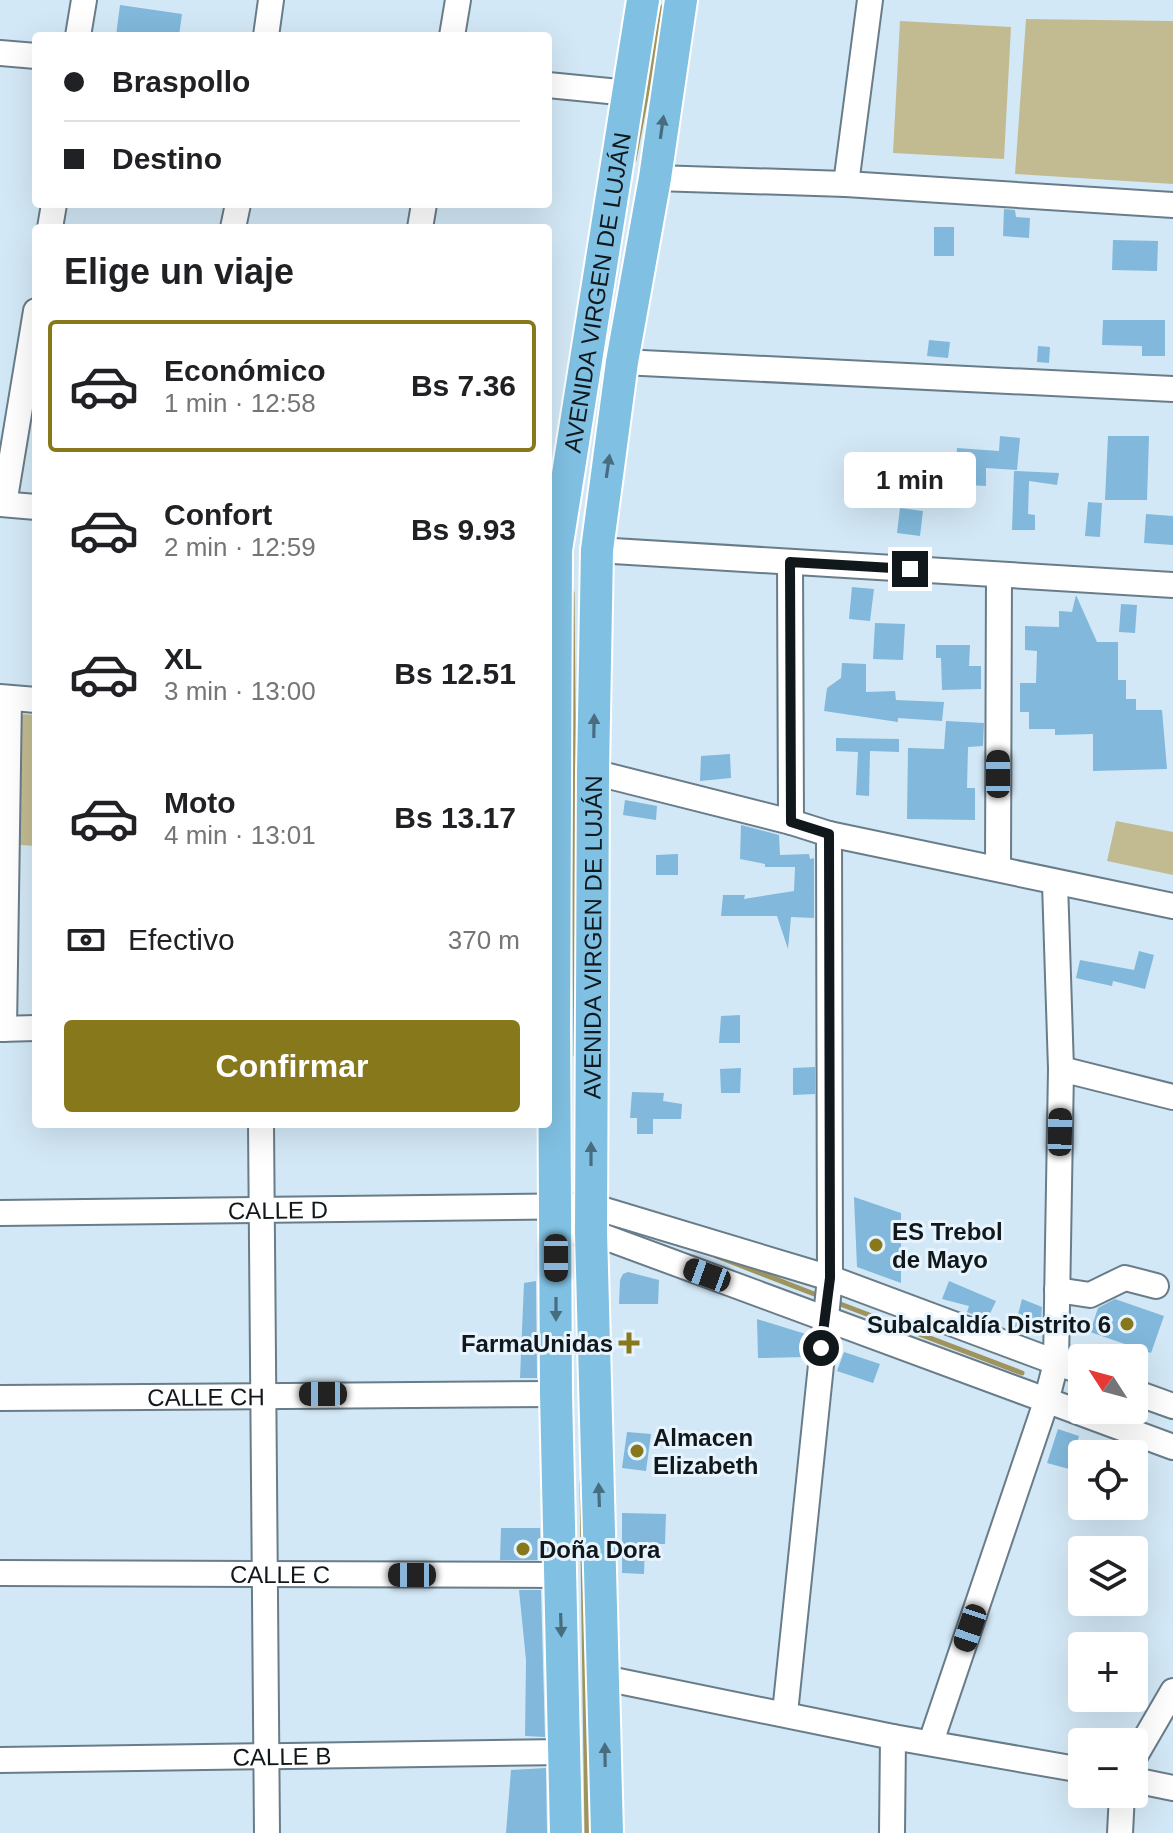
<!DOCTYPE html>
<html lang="es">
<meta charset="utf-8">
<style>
body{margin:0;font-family:Arial,sans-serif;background:#f6f6f6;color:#202124;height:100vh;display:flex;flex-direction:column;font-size:30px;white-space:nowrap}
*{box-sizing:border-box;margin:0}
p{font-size:26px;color:#757577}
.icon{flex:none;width:44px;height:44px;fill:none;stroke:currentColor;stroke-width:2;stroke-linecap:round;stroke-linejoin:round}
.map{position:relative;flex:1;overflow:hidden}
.drawer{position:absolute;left:32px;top:224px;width:520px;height:904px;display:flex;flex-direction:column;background:#fff;border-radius:8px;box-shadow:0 8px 32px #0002}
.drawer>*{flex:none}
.banner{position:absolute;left:32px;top:32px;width:520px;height:176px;border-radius:8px;box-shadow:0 8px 32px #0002;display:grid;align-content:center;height:176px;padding:0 32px;background:#fff}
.needle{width:52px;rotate:306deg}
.controls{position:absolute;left:1068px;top:1344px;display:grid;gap:16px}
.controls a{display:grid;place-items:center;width:80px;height:80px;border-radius:8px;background:#fff;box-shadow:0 8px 32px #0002;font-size:40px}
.end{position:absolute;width:36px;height:36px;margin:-18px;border:10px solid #10181c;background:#fff;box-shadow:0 0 0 4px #fff}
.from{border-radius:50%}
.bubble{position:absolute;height:56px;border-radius:8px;background:#fff;box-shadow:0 8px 32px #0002;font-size:26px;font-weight:700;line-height:56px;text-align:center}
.car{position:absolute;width:24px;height:48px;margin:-24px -12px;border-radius:10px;box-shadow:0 0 6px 2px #0007;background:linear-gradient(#222 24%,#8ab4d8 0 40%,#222 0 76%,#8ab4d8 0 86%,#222 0)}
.banner b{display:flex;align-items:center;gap:28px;height:76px;font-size:30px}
.banner b+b{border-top:2px solid #e0e0e0}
.banner i{width:20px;height:20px;background:#202124}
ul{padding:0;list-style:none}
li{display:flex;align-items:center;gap:24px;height:132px;margin:0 16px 12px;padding:0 16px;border:4px solid transparent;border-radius:8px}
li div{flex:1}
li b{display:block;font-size:30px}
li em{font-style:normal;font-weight:700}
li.current{border-color:#87781c}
li>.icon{width:72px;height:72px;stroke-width:1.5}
h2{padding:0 32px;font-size:36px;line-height:96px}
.pay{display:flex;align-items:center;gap:20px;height:88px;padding:0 32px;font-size:30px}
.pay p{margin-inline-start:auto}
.button{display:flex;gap:16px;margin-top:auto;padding:16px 32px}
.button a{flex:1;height:92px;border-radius:8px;background:#87781c;color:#fff;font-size:32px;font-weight:700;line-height:92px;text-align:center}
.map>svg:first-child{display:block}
.green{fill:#c2bb91}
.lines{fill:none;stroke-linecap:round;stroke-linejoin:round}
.stream{stroke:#9f945d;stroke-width:5}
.building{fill:#81b8db}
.minor-casing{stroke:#697c89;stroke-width:28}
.major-casing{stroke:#fff;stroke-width:36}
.minor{stroke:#fff;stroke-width:24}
.major{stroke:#80c1e3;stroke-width:32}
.oneway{fill:#486c80}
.route{stroke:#10181c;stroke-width:10}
.poi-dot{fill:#87781c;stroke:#e7f4fd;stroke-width:3}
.labels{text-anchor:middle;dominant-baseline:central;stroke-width:6;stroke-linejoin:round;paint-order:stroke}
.street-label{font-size:24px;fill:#10181c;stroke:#e7f4fd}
.poi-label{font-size:24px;font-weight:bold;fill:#10181c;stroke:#e7f4fd;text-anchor:start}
</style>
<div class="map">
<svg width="1173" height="1833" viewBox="0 0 1173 1833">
<rect width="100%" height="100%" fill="#d3e8f6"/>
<!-- green -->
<path class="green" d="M 1026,19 L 1173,21 L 1173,184 L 1015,174 Z
M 900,21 L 1011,27 L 1004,159 L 893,153 Z
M 19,714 L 36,715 L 36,846 L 20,845 Z
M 1116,821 L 1173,832 L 1173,875 L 1107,861 Z"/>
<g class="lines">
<!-- stream -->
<path class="stream" d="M 634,160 L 663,7
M 572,593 L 576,1055
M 716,1256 L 822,1297
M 835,1302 L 1022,1373
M 582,1482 L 587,1833"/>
</g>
<!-- building -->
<path class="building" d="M 120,5 L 182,14 L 179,36 L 116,36 Z
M 1004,209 L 1015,210 L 1016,217 L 1030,218 L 1029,238 L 1003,236 Z
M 934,227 L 954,227 L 954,256 L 934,256 Z
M 1113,240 L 1158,241 L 1157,271 L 1112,270 Z
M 1103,320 L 1165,320 L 1165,356 L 1142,356 L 1142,346 L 1102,345 Z
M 929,340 L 950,342 L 948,358 L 927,356 Z
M 1038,346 L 1050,347 L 1049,363 L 1037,362 Z
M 1000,436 L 1020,438 L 1017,470 L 986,468 L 986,486 L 968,485 L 967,497 L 954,496 L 957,448 L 999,451 Z
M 1108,436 L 1149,436 L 1147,500 L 1105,500 Z
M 1014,471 L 1059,473 L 1057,485 L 1029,481 L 1028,514 L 1035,515 L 1035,530 L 1012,530 Z
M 1088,502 L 1102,503 L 1100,537 L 1085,536 Z
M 900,508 L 923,511 L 920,536 L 897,533 Z
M 1146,514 L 1173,516 L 1173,545 L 1144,543 Z
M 852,587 L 874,589 L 870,621 L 849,619 Z
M 1076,595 L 1097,642 L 1118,642 L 1118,680 L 1126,680 L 1126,699 L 1136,699 L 1136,710 L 1162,710 L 1167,769 L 1093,771 L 1093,734 L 1055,735 L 1055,729 L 1029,729 L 1029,712 L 1020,712 L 1020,683 L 1036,683 L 1037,651 L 1025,650 L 1025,626 L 1059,627 L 1059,611 L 1072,612 Z
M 1121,604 L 1137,605 L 1135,633 L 1119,632 Z
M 875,623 L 905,624 L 903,660 L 873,659 Z
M 936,645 L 970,645 L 969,666 L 981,666 L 981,689 L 942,690 L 941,658 L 936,658 Z
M 842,663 L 866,664 L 866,692 L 895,691 L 896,700 L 944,702 L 942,721 L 898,718 L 898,722 L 824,711 L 827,688 L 841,678 Z
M 946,721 L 984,723 L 983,746 L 968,747 L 967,788 L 975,788 L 975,820 L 907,819 L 908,748 L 944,749 Z
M 836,738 L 899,739 L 899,752 L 870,751 L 869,796 L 856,795 L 858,752 L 836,751 Z
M 730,754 L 731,778 L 700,781 L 701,756 Z
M 625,800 L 657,806 L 656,820 L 623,815 Z
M 741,825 L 779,835 L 780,855 L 809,854 L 810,859 L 814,858 L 814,918 L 791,917 L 788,949 L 777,916 L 721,916 L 723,895 L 745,895 L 744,899 L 794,891 L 795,867 L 765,867 L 765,864 L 740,859 Z
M 678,854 L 678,875 L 656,875 L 656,855 Z
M 1139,951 L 1154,955 L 1145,989 L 1113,981 L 1112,986 L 1076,978 L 1080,960 L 1134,970 Z
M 740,1015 L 740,1043 L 719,1043 L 721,1016 Z
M 815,1067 L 815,1094 L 793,1095 L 793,1068 Z
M 741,1068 L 740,1093 L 721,1093 L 720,1069 Z
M 632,1092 L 664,1093 L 663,1101 L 682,1104 L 681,1119 L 653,1119 L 653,1134 L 637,1134 L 637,1118 L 630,1118 Z
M 854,1197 L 901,1213 L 901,1283 L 857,1267 Z
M 628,1272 L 659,1280 L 658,1304 L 619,1304 L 620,1280 L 623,1274 Z
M 536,1281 L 537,1378 L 520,1378 L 524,1283 Z
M 949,1281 L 996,1301 L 987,1320 L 967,1312 L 969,1306 L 942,1299 Z
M 1022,1299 L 1042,1307 L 1040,1334 L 1014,1330 Z
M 1115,1299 L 1164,1316 L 1151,1353 L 1090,1332 L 1098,1308 Z
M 757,1319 L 809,1335 L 807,1357 L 758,1358 Z
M 844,1352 L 880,1364 L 873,1383 L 837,1371 Z
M 1058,1429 L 1079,1436 L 1069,1469 L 1047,1463 Z
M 627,1432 L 651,1434 L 646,1471 L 622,1468 Z
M 622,1513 L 666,1514 L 665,1544 L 645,1544 L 644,1574 L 622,1573 Z
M 501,1528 L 540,1528 L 541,1556 L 537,1560 L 500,1560 Z
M 519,1590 L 541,1590 L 545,1737 L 525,1736 L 526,1660 Z
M 546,1768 L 547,1833 L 506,1833 L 511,1770 Z"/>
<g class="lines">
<defs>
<g id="minor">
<path d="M 78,36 L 84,0"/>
<path d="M 266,36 L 271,0"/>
<path d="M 452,36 L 458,0"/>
<path d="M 0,53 L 36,56"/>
<path d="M 548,85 L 629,93"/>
<path d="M 655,178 L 846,184 L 1173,205"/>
<path d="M 846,184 L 870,0"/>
<path d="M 50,228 L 54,204"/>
<path d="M 233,228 L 238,204"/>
<path d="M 420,228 L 424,204"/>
<path d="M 622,362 L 1173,389"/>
<path d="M 0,504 L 36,507"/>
<path d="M 4,504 L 36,311"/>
<path d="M 597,550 L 1173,585"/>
<path d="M 790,562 L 791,822"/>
<path d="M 0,697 L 36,700"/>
<path d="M 593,772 L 791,822 L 829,834 L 1173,906"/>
<path d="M 998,868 L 999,575"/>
<path d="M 0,1029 L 36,1028"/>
<path d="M 4,1029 L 9,698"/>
<path d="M 1061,1069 L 1173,1097"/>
<path d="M 261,1124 L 267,1833"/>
<path id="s1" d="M 0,1213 L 591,1206 L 830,1278 L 1082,1372"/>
<path d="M 556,1231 L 591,1232 L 1173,1447"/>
<path d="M 1057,1290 L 1090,1295 L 1125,1278 L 1156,1286"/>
<path d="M 1134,1392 L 1173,1406"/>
<path id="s2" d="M 0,1398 L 556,1394"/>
<path id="s3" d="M 0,1573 L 559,1575"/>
<path d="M 604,1678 L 893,1737 L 1082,1770"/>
<path d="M 785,1713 L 830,1278 L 829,834"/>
<path d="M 931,1742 L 1046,1402 L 1056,1363 L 1061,1069 L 1055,883"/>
<path d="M 1134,1758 L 1173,1691"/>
<path id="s4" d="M 0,1760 L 564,1752"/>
<path d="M 1134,1780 L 1173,1788"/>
<path d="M 892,1833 L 893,1737"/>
<path d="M 1120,1833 L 1122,1794"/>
</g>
<g id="major">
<path id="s5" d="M 566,1833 L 556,1394 L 554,1025 L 556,550 L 643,0"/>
<path id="s6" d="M 607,1833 L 591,1232 L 593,772 L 597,550 L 622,362 L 655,178 L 681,0"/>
</g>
</defs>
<!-- minor casing -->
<use href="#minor" class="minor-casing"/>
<!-- major casing -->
<use href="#major" class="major-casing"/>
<!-- minor -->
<use href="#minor" class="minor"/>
<!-- major -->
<use href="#major" class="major"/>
</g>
<!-- one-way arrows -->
<defs><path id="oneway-solid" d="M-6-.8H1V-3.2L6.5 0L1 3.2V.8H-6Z" transform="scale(2)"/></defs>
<g class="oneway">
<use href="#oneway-solid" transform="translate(662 127) rotate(-82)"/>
<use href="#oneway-solid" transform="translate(608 466) rotate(-82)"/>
<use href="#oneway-solid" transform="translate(594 726) rotate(-89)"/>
<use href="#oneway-solid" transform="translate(591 1154) rotate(-90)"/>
<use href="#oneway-solid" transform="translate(556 1309) rotate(90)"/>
<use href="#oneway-solid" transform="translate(599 1495) rotate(-92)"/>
<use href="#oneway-solid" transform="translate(561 1625) rotate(88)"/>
<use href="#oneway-solid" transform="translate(605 1755) rotate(-91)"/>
</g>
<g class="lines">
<!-- route -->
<path class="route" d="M 821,1348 L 830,1278 L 829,834 L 791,822 L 790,562 L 910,569"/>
</g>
<!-- markers -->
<g class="poi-dot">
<circle cx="876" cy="1245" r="8"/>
<circle cx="1127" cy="1324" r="8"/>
<path d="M625 1331h8v8h8v8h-8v8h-8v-8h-8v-8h8z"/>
<circle cx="637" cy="1451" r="8"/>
<circle cx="523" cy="1549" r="8"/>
</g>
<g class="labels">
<!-- street labels -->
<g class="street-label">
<text stroke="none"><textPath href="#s5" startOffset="1544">AVENIDA VIRGEN DE LUJÁN</textPath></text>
<text stroke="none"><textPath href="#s6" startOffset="896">AVENIDA VIRGEN DE LUJÁN</textPath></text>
<text stroke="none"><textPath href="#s1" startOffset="278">CALLE D</textPath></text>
<text stroke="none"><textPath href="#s2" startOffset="206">CALLE CH</textPath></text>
<text stroke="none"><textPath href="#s3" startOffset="280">CALLE C</textPath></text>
<text stroke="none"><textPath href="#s4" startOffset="282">CALLE B</textPath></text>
</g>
<!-- poi labels -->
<g class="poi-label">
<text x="892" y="1231">ES Trebol<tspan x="892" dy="28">de Mayo</tspan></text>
<text x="1111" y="1324" text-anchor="end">Subalcaldía Distrito 6</text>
<text x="613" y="1343" text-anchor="end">FarmaUnidas</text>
<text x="653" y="1437">Almacen<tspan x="653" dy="28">Elizabeth</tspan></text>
<text x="539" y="1549">Doña Dora</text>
</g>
</g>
</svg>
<div class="controls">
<a><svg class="needle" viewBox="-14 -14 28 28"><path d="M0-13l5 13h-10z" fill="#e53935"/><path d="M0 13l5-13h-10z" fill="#757577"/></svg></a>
<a><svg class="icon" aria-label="locate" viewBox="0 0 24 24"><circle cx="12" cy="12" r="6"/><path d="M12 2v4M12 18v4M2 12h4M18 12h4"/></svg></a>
<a><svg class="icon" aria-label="layers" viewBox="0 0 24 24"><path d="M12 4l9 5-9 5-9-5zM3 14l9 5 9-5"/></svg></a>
<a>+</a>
<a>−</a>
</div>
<i class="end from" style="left:821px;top:1348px"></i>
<i class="end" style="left:910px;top:569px"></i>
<div class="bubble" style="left:844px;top:452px;width:132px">1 min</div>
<i class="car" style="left:998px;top:774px;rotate:0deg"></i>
<i class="car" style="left:1060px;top:1132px;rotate:1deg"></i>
<i class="car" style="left:556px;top:1258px;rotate:180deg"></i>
<i class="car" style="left:707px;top:1275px;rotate:290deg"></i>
<i class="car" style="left:323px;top:1394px;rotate:270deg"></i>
<i class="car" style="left:412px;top:1575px;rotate:270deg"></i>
<i class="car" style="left:970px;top:1628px;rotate:199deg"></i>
<div class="banner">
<b><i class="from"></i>Braspollo</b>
<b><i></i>Destino</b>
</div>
<section class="drawer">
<h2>Elige un viaje</h2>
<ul>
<li class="current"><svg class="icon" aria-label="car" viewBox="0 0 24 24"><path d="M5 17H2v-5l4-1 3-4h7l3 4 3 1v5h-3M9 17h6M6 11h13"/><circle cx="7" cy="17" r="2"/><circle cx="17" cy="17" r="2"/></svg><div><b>Económico</b><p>1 min · 12:58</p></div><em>Bs 7.36</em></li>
<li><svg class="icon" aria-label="car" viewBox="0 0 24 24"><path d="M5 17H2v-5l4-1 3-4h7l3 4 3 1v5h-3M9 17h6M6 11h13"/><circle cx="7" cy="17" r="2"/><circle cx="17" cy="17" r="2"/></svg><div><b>Confort</b><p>2 min · 12:59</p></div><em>Bs 9.93</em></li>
<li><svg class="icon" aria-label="car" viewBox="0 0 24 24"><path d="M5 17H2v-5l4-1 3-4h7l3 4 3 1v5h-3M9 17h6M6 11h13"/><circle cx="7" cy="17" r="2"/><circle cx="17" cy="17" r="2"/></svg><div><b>XL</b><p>3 min · 13:00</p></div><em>Bs 12.51</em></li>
<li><svg class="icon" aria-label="car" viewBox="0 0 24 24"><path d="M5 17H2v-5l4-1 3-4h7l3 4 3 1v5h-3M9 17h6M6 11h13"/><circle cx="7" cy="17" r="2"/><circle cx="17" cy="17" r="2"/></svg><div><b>Moto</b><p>4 min · 13:01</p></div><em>Bs 13.17</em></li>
</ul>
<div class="pay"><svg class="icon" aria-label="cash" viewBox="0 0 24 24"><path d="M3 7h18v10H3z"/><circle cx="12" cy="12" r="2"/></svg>Efectivo<p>370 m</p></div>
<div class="button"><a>Confirmar</a></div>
</section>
</div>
